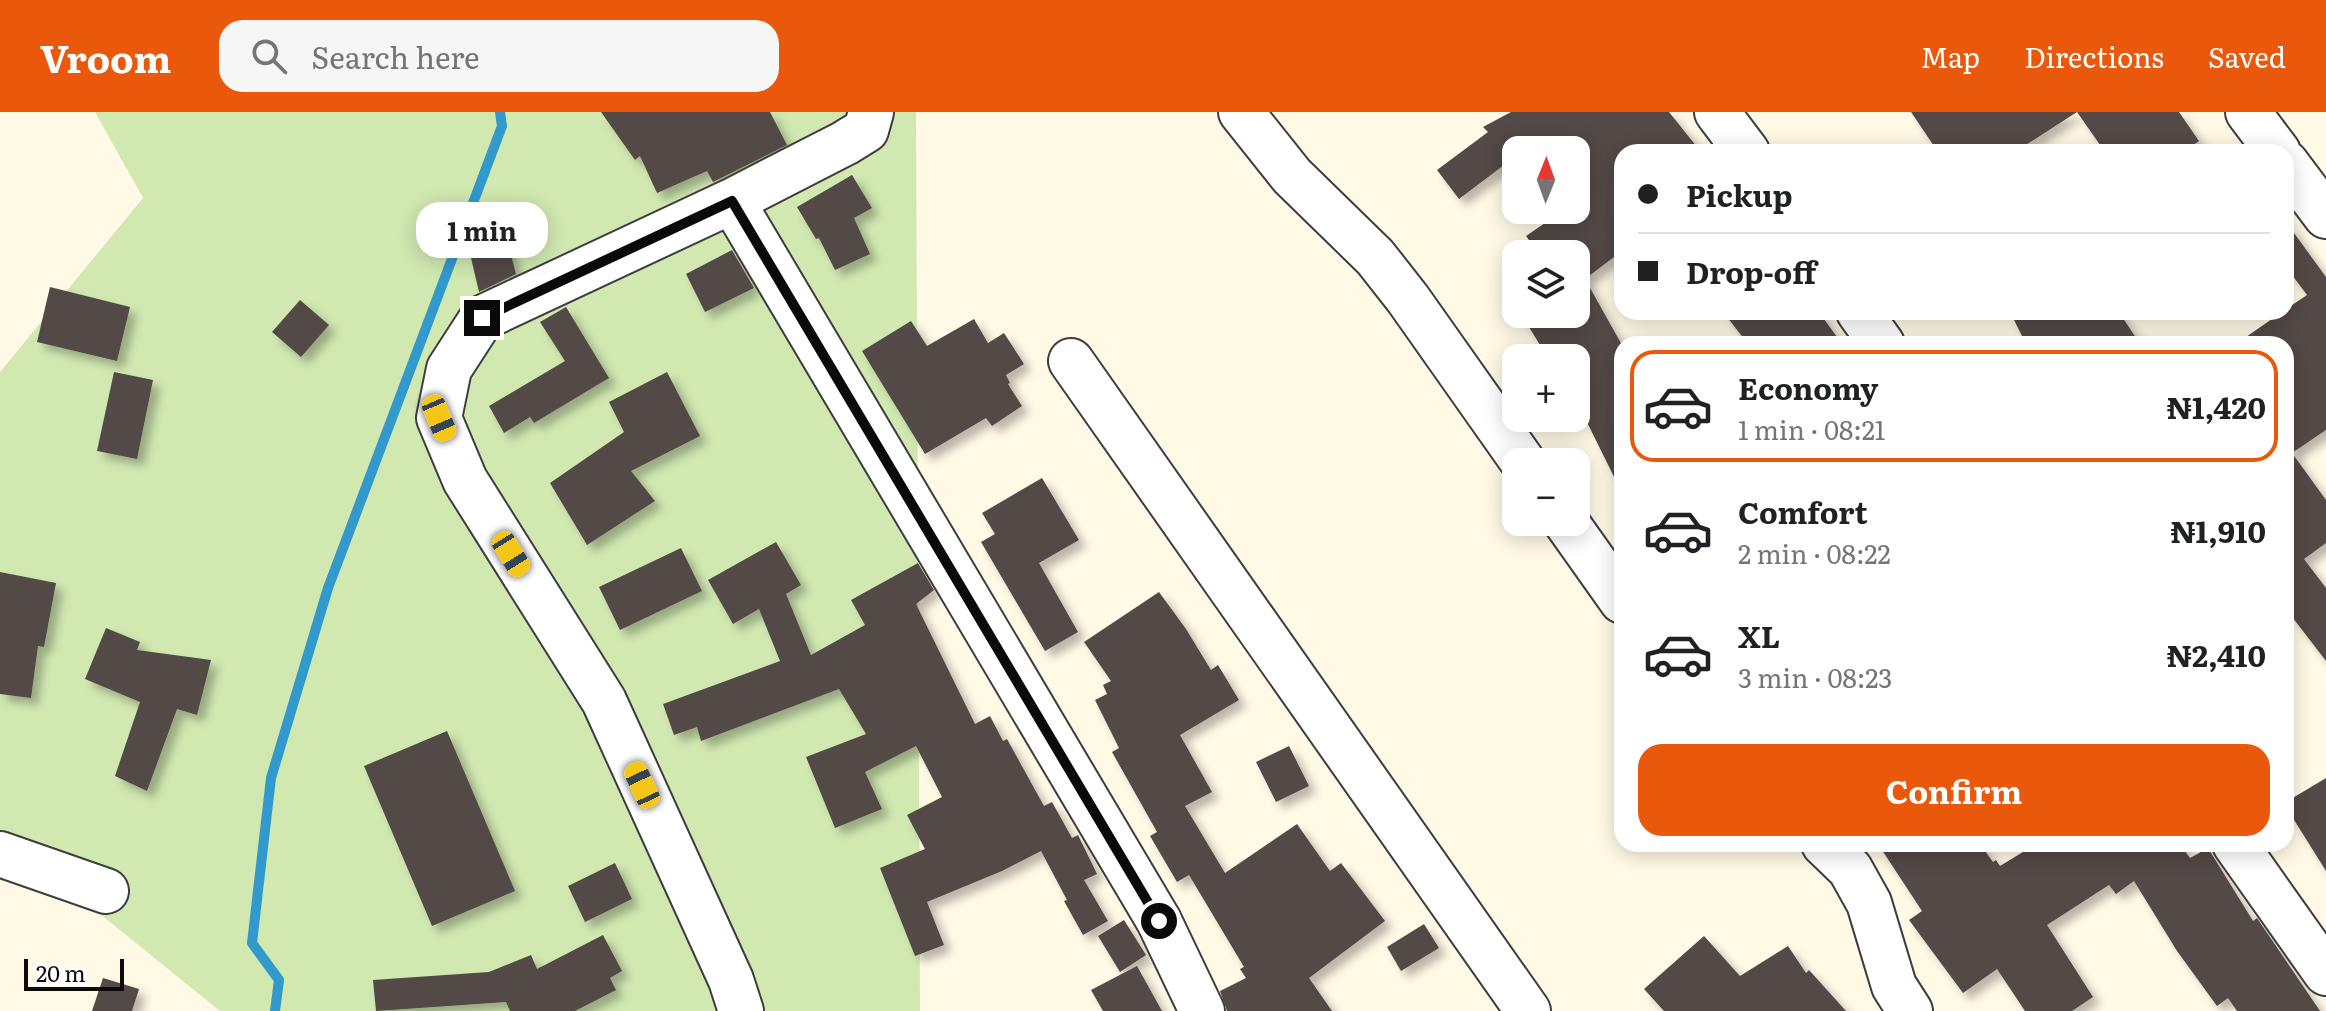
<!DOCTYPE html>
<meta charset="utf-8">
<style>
body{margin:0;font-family:Literata,serif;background:#f6f6f6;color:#202124;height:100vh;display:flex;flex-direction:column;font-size:30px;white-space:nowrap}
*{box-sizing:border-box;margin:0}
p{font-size:26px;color:#757577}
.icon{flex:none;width:44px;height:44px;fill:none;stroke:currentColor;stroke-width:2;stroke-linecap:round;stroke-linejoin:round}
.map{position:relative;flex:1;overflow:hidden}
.panel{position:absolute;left:1614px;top:224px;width:680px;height:516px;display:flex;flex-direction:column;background:#fff;border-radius:24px;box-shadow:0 4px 20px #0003}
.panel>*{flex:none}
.hud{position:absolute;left:1614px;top:32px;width:680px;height:176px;border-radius:24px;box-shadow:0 4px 20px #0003;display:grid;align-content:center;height:176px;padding:0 24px;background:#fff}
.needle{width:52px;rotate:1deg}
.tools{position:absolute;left:1502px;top:24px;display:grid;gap:16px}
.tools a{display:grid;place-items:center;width:88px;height:88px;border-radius:16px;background:#fff;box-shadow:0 4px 20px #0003;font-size:40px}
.scale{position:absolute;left:24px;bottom:20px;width:100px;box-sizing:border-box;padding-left:8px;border:4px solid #0a0a0a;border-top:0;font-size:22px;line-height:28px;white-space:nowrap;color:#0a0a0a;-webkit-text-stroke:6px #fff;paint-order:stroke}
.end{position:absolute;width:36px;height:36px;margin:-18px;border:10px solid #0a0a0a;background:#fff;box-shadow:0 0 0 4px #fff}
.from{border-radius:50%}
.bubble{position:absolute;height:56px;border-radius:24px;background:#fff;box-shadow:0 4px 20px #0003;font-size:26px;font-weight:700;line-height:56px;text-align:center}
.car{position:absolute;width:24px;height:48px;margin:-24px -12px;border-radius:10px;box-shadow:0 0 6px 2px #0007;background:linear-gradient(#f5c518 24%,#345 0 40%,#f5c518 0 76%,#345 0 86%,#f5c518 0)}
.hud b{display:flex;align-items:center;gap:28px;height:76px;font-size:30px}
.hud b+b{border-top:2px solid #e0e0e0}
.hud i{width:20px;height:20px;background:#202124}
ul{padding:14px 0 0;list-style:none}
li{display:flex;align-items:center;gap:24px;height:112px;margin:0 16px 12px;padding:0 8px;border:4px solid transparent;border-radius:24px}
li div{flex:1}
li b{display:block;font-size:30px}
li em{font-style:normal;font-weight:700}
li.selected{border-color:#ea580c}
li>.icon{width:72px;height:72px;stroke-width:1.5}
.cta{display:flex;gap:16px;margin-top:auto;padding:16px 24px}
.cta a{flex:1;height:92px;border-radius:24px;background:#ea580c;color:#fff;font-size:32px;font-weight:700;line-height:92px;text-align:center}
header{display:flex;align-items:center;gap:48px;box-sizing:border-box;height:112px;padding:0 40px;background:#ea580c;color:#fff}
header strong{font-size:38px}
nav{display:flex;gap:44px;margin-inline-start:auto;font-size:28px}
.search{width:560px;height:72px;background:#f6f6f6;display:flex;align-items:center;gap:20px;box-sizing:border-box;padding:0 28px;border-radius:24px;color:#757577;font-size:30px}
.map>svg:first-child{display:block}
.green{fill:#d1e8b1}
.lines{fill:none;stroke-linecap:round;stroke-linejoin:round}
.stream{stroke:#3299cd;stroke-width:10}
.building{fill:#524a46;filter:url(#shadow)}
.minor-casing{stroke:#3d3d3d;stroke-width:48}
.minor{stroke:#fff;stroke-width:44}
.route{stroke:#0a0a0a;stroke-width:10}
</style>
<header>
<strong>Vroom</strong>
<div class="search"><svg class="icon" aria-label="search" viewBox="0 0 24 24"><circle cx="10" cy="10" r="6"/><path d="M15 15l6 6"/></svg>Search here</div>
<nav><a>Map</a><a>Directions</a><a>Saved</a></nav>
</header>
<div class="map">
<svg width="2326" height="899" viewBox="0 0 2326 899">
<defs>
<filter id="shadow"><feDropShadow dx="7" dy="7" stdDeviation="4" flood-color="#0004"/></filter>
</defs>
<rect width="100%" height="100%" fill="#fff9e6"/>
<!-- green -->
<path class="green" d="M 95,0 L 916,0 L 920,899 L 220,899 L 0,721 L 0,260 L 143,86 Z"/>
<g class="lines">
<!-- stream -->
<path class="stream" d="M 275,899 L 279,868 L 252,831 L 271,666 L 328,476 L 502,14 L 500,0"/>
</g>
<!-- building -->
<path class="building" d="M 601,0 L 770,0 L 787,33 L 713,70 L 707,59 L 657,81 L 640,44 L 635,48 Z
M 1511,0 L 1669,0 L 1701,40 L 1622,40 L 1622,139 L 1585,167 L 1622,233 L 1622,381 L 1576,288 L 1576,246 L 1548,246 L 1521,202 L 1576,202 L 1576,142 L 1539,142 L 1526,124 L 1564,98 L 1576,98 L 1576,38 L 1516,38 L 1516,44 L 1459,87 L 1437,58 L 1488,20 L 1483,15 Z
M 1911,0 L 2179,0 L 2199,29 L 2183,40 L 2105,40 L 2077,0 L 2015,40 L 1938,40 Z
M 852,63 L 872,96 L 854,106 L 870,142 L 835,158 L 819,126 L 816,127 L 797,95 Z
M 2286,110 L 2326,165 L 2326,318 L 2292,341 L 2326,388 L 2326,431 L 2304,447 L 2326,476 L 2326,549 L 2286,497 L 2286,232 L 2236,232 L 2282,200 L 2286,200 L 2286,197 L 2307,183 L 2286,155 Z
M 506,124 L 516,162 L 479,180 L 468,133 Z
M 732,138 L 754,176 L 705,200 L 686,162 Z
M 50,175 L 130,195 L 117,249 L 37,230 Z
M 300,188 L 329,213 L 301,245 L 272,220 Z
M 566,195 L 609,266 L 534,311 L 530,305 L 504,321 L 489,294 L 565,249 L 540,210 Z
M 1723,200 L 1819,200 L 1842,232 L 1748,232 Z
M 2010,200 L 2119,200 L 2140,232 L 2026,232 Z
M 974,207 L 988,231 L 1004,221 L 1024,252 L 1006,263 L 1010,271 L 1008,272 L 1022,294 L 992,314 L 986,306 L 925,342 L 862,239 L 911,209 L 927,234 Z
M 114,260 L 153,268 L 137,347 L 97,339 Z
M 667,260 L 700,324 L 631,359 L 655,389 L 587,433 L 550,371 L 624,320 L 609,290 Z
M 1042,366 L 1079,428 L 1039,451 L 1078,520 L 1045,539 L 981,430 L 995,422 L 982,401 Z
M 776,430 L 801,473 L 786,482 L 811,543 L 865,513 L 851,488 L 918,451 L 934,478 L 916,492 L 975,612 L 990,604 L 1003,629 L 1007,627 L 1044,694 L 1052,690 L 1072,726 L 1078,723 L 1097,762 L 1084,768 L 1108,809 L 1083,823 L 1064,789 L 1067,788 L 1041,739 L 1002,759 L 927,790 L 944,833 L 915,844 L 880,756 L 925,737 L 907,703 L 942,685 L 916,634 L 865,660 L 882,697 L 835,716 L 806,645 L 866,622 L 839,577 L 701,629 L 697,615 L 674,623 L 663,592 L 780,549 L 759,497 L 733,512 L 708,468 Z
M 681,436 L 702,479 L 620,518 L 599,475 Z
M 0,460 L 56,471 L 44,535 L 38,534 L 31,586 L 0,582 Z
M 1159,480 L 1186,517 L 1211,558 L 1218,553 L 1239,588 L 1180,623 L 1212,680 L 1185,694 L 1225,761 L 1297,712 L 1330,759 L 1341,751 L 1385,809 L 1309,866 L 1332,899 L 1227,899 L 1220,879 L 1246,866 L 1240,857 L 1244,855 L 1189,763 L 1177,770 L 1150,724 L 1157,720 L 1112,640 L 1119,636 L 1095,588 L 1107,582 L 1103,573 L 1111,569 L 1084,530 Z
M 106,516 L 140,530 L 137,538 L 211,548 L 197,603 L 177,597 L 147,679 L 115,664 L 140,590 L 85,567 Z
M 447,619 L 515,779 L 432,814 L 364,654 Z
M 1289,634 L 1309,674 L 1276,690 L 1256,650 Z
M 2326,666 L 2326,759 L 2286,695 L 2286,690 Z
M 1878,732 L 1980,732 L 1993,750 L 1996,748 L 2000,754 L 2036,732 L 2180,732 L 2190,746 L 2208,736 L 2253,809 L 2257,806 L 2320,899 L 2237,899 L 2228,886 L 2217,894 L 2177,839 L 2134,769 L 2116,782 L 2109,773 L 2047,813 L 2093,885 L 2072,899 L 2025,899 L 1997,857 L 1963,881 L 1909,808 L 1922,799 Z
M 615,751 L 632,787 L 585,810 L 568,774 Z
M 1124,808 L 1146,843 L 1120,860 L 1098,824 Z
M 1424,812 L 1439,836 L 1401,859 L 1387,835 Z
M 603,823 L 622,859 L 610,866 L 616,878 L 575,899 L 510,899 L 506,890 L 376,899 L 373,868 L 489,860 L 531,843 L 537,857 Z
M 1704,824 L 1740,864 L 1788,834 L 1806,861 L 1809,858 L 1846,899 L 1664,899 L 1644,877 Z
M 1137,854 L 1162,899 L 1103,899 L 1091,878 Z
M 103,866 L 139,877 L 132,899 L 92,899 Z"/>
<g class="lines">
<defs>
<path id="minor" d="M 871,0 L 866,18 L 845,31 L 732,89 L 1159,809 L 1202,899
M 1241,0 L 1292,64 L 1375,145 L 1408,187 L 1523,350
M 1717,0 L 1747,40
M 2248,0 L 2278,40
M 2286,51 L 2326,104
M 732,89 L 482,206 L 449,257 L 439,306 L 465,368 L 604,589 L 731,868 L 741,899
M 1859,200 L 1882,232
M 1071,249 L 1528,899
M 1566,410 L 1622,489
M 1824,732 L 1850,757 L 1869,791 L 1894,874 L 1910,899
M 2235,732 L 2326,861
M 0,742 L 106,779"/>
</defs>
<!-- minor casing -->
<use href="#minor" class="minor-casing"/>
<!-- minor -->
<use href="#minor" class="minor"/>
</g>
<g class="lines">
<!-- route -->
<path class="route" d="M 482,206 L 732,89 L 1159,809"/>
</g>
</svg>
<div class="tools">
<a><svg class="needle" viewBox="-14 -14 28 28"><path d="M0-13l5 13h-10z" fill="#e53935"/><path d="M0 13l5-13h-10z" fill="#757577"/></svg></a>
<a><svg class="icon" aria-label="layers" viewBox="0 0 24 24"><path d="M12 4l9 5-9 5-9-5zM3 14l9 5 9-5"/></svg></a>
<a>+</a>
<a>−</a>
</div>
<div class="scale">20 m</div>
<i class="end from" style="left:1159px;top:809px"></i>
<i class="end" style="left:482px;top:206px"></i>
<div class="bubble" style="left:416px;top:90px;width:132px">1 min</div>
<i class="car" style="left:439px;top:306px;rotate:157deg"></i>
<i class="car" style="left:511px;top:442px;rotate:148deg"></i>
<i class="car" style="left:642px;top:673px;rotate:335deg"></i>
<div class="hud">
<b><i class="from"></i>Pickup</b>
<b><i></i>Drop-off</b>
</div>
<section class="panel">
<ul>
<li class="selected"><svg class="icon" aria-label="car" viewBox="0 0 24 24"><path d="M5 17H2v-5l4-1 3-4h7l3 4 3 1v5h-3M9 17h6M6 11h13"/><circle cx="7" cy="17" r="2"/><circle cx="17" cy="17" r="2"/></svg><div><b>Economy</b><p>1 min · 08:21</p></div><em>₦1,420</em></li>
<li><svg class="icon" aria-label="car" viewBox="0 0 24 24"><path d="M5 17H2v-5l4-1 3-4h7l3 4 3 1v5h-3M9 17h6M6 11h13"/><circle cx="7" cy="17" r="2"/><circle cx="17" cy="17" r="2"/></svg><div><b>Comfort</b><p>2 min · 08:22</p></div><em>₦1,910</em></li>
<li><svg class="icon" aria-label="car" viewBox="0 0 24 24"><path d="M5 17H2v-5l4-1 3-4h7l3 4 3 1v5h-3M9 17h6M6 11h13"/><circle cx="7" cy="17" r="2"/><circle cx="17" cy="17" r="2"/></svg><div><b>XL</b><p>3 min · 08:23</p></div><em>₦2,410</em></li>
</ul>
<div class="cta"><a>Confirm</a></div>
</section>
</div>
